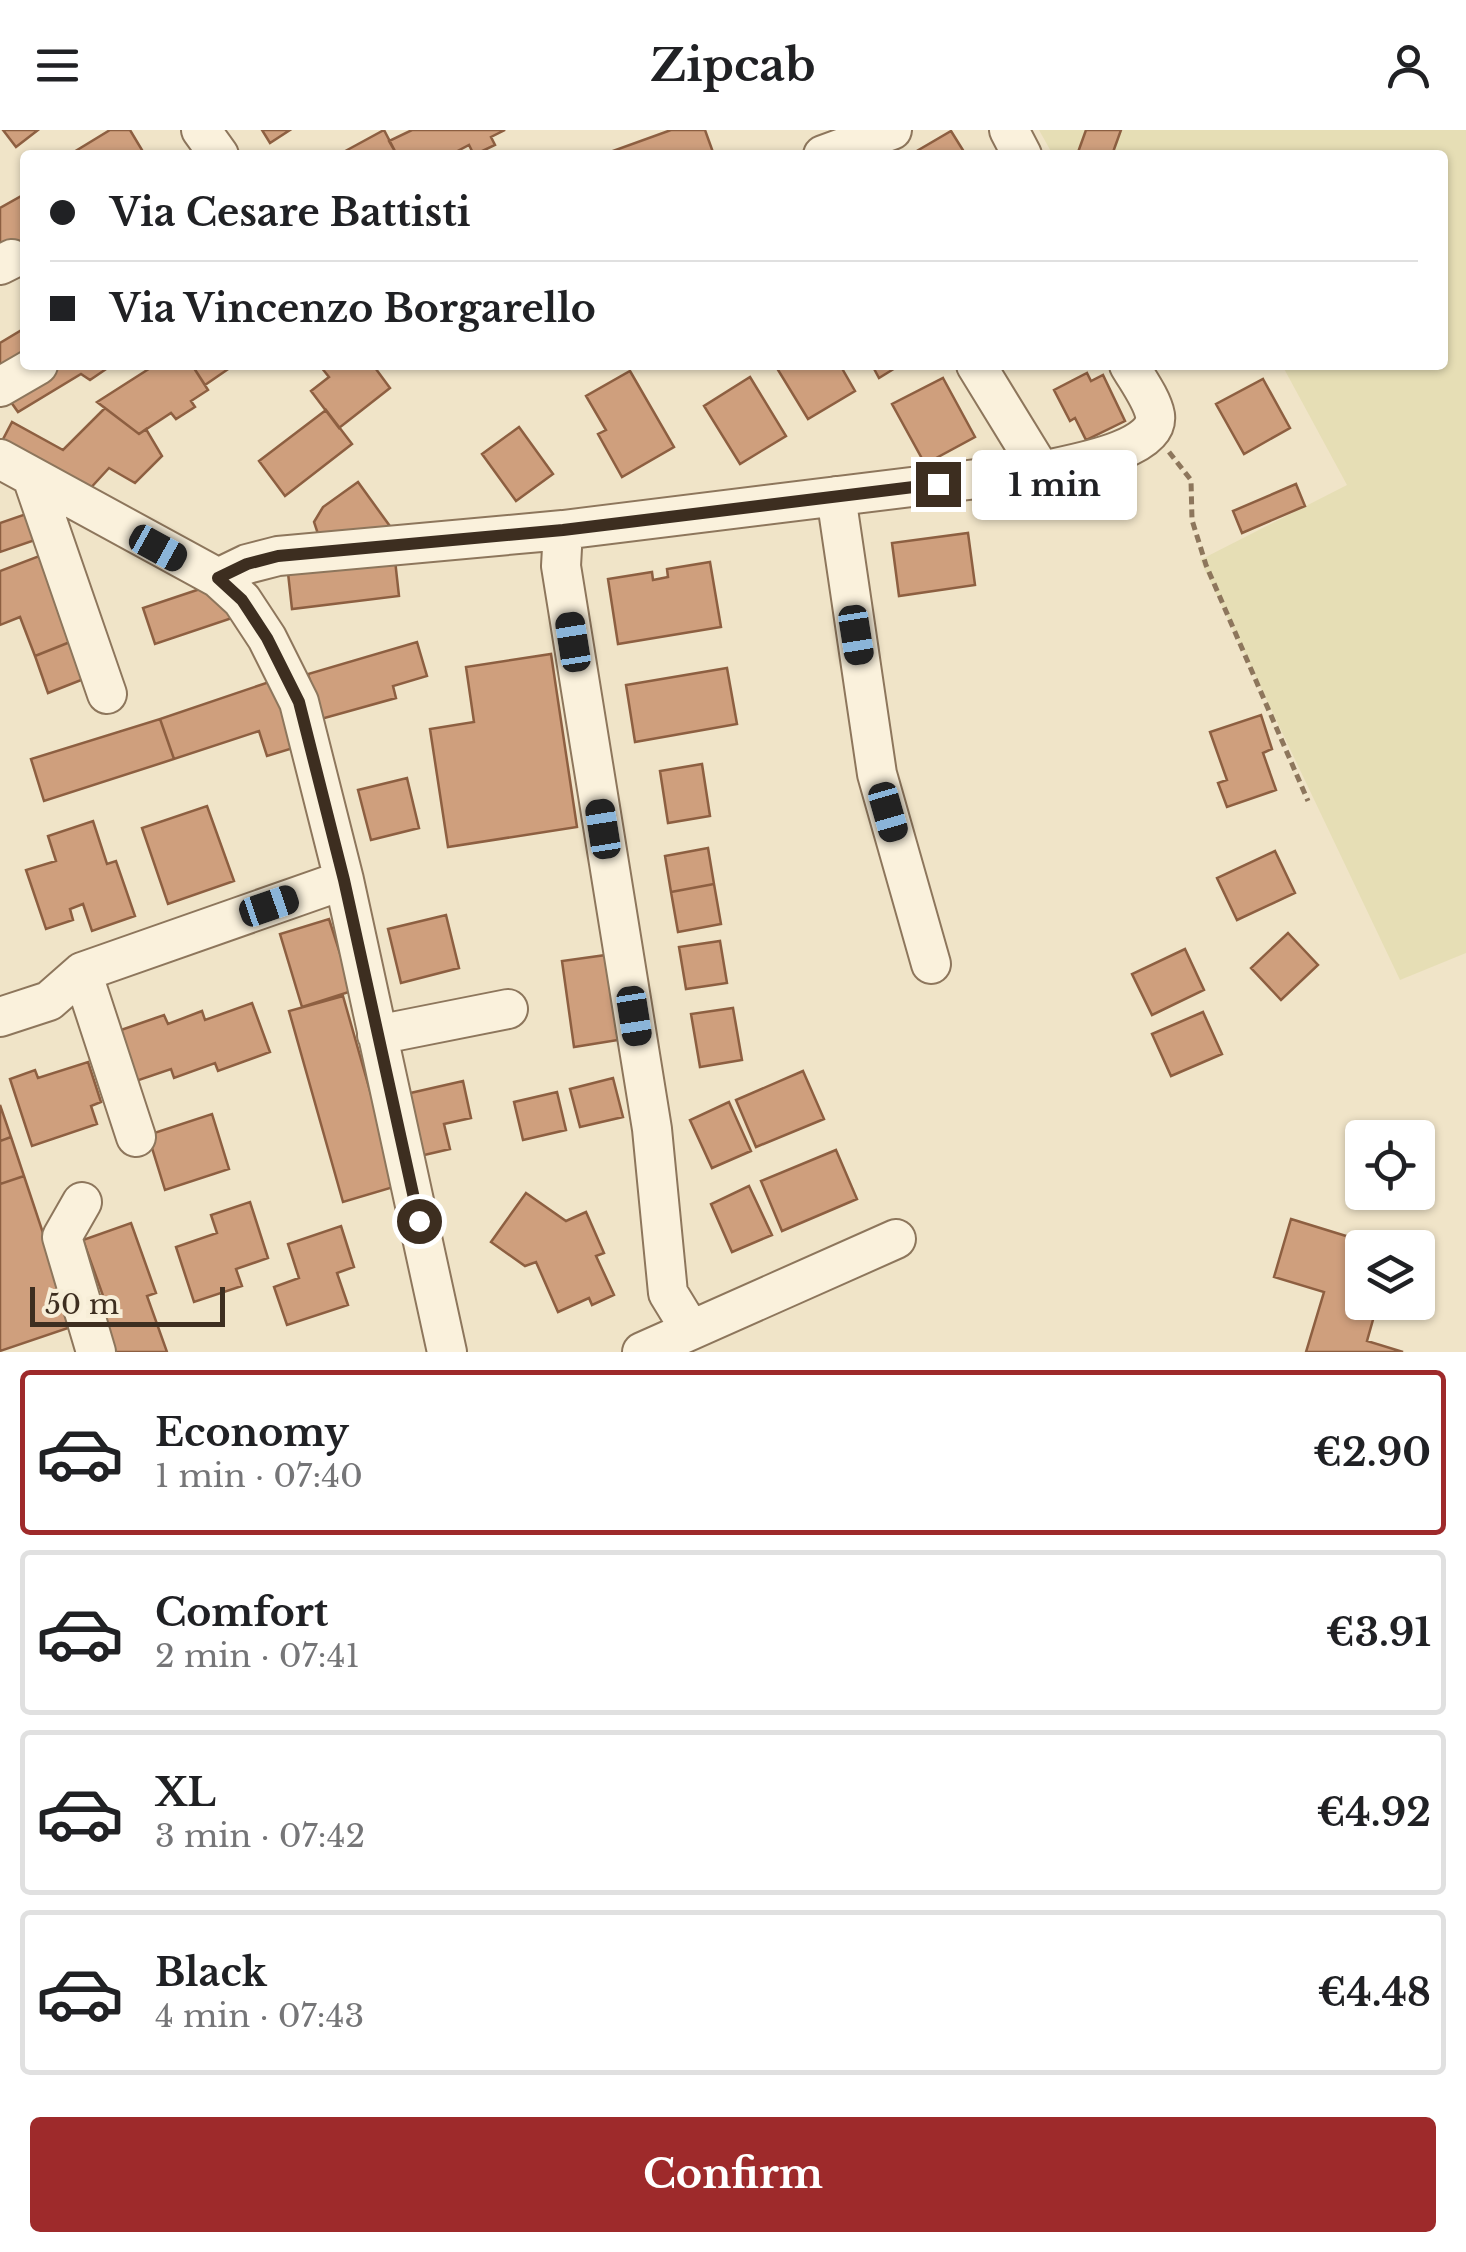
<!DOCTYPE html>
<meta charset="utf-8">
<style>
body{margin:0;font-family:"Libre Baskerville",serif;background:#f2f2f2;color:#202124;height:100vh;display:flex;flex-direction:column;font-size:38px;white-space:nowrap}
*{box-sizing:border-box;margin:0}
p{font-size:32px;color:#757577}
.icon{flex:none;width:55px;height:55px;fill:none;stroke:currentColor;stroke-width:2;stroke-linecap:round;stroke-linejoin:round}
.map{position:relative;height:1222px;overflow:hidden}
.details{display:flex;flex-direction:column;background:#fff;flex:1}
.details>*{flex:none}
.guide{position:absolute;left:20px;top:20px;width:1428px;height:220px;border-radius:10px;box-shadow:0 2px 8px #0004;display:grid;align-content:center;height:220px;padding:0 30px;background:#fff}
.fabs{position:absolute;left:1345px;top:990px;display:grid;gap:20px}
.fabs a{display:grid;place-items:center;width:90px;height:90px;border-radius:10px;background:#fff;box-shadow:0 2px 8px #0004;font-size:50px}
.scale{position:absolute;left:30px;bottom:25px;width:195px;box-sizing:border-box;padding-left:10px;border:5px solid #3d2e20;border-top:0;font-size:28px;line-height:35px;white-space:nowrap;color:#3d2e20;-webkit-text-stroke:8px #f7eed8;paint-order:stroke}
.end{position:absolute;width:45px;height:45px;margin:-22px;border:12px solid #3d2e20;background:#fff;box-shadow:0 0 0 5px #fff}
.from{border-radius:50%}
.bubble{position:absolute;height:70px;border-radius:10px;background:#fff;box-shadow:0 2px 8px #0004;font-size:32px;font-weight:800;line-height:70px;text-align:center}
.car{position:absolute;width:30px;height:60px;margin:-30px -15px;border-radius:12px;box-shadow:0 0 8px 2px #0007;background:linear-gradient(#222 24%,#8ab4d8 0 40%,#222 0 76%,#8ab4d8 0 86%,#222 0)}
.guide b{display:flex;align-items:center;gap:35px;height:95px;font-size:38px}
.guide b+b{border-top:2px solid #e0e0e0}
.guide i{width:25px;height:25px;background:#202124}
ul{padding:18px 0 0;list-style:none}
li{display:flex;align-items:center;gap:30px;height:165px;margin:0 20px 15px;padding:0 10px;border:5px solid #e0e0e0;border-radius:10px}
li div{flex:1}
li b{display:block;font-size:38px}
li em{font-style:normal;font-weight:800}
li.active{border-color:#9e2a2b}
li>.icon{width:90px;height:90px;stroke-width:1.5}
.button{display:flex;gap:20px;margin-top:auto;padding:20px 30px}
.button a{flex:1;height:115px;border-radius:10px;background:#9e2a2b;color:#fff;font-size:40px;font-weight:800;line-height:115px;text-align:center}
header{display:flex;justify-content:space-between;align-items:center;height:130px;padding:0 30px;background:#fff;font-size:45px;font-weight:800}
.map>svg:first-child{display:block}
.farmland{fill:#e6deb5}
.building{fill:#cf9f7d;stroke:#8d5f41;stroke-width:2.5}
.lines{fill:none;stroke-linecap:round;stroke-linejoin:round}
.minor-casing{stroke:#8d765c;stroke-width:42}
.path{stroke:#8d765c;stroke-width:5;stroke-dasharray:8 5;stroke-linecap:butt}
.minor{stroke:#faf1dc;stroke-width:38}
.route{stroke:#3d2e20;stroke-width:12}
</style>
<header><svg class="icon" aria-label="menu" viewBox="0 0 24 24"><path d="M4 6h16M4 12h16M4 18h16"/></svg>Zipcab<svg class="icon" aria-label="person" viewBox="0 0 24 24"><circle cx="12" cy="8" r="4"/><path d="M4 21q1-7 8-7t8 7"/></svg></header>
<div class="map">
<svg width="1466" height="1222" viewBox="0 0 1466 1222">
<rect width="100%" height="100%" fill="#f0e4c8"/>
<!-- farmland -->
<path class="farmland" d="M 1039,0 L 1466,0 L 1466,823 L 1400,850 L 1200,430 L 1347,355 L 1282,235 L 1442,235 L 1442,25 L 1053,25 Z"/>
<!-- building -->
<path class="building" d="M 3,0 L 38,0 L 16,17 Z
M 110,0 L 130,0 L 145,25 L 69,25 Z
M 262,0 L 290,0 L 270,13 Z
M 384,0 L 397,25 L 338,25 Z
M 412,0 L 505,0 L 491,7 L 495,15 L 474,25 L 469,15 L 450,25 L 397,25 L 389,11 Z
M 671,0 L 705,0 L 714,25 L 611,25 L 610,22 Z
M 1086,0 L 1121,0 L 1112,25 L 1077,25 Z
M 951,1 L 966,25 L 910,25 Z
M 25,64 L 25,112 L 0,126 L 0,78 Z
M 25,198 L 25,233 L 0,248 L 0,213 Z
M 52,235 L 112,235 L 90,250 L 81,244 L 18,282 L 6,265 Z
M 155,235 L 192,235 L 208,260 L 191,271 L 195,277 L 176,289 L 171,283 L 139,304 L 97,272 Z
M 192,235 L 234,235 L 205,255 Z
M 324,235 L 373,235 L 390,258 L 339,298 L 311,261 L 329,247 L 321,237 Z
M 775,235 L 840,235 L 855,261 L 808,289 Z
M 872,235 L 900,235 L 879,248 Z
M 630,241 L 674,317 L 622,347 L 598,304 L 606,300 L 586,266 Z
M 1087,243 L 1091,251 L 1103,245 L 1125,291 L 1086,310 L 1075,288 L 1070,291 L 1054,260 Z
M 750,247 L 786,306 L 740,334 L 704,276 Z
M 943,248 L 975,307 L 925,334 L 892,274 Z
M 1263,249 L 1290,298 L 1244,324 L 1216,274 Z
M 105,278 L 139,304 L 146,299 L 162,326 L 135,353 L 109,338 L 86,363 L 0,315 L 12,292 L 63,320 Z
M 326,280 L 352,314 L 285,366 L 259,331 Z
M 519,297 L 553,344 L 516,371 L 482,324 Z
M 358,352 L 392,399 L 318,404 L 314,392 L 323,377 Z
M 1296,354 L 1305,376 L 1242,403 L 1233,381 Z
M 29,383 L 38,409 L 0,422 L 0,393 Z
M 968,403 L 975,455 L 899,466 L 892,413 Z
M 47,423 L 80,508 L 35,526 L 20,487 L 0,495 L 0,441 Z
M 395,430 L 399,466 L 292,479 L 288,443 Z
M 710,432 L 721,497 L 618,514 L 608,449 L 652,442 L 653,450 L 668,447 L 667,439 Z
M 206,457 L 238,486 L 155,514 L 143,478 Z
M 80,508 L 94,545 L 48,563 L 35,526 Z
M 417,512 L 427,546 L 393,556 L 396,568 L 321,589 L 308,544 Z
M 551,524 L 577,697 L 448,717 L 430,599 L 474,592 L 466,537 Z
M 727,538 L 737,594 L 635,612 L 626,555 Z
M 278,549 L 300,616 L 267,626 L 259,601 L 174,629 L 160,589 Z
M 1261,585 L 1272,619 L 1263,623 L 1276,660 L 1227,677 L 1218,653 L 1227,650 L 1210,602 Z
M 160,589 L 174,629 L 44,671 L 31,629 Z
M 702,634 L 710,686 L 668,693 L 660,641 Z
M 407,648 L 419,698 L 371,710 L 358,660 Z
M 207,676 L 234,751 L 168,774 L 142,698 Z
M 93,691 L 107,734 L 116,731 L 135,786 L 92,801 L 83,774 L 70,779 L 73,790 L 46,799 L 26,740 L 56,731 L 48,706 Z
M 708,718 L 714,754 L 671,762 L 665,726 Z
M 1275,721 L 1295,763 L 1237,790 L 1217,748 Z
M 714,754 L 721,794 L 678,802 L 671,762 Z
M 446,785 L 459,838 L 401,853 L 388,799 Z
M 329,789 L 352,861 L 302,877 L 280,804 Z
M 1288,803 L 1318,835 L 1281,870 L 1251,838 Z
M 720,811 L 727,853 L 686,859 L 679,817 Z
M 1185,819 L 1204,860 L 1152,885 L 1132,844 Z
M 606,825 L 618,910 L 574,917 L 562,831 Z
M 343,866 L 397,1056 L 343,1072 L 289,881 Z
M 252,873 L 270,922 L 218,941 L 215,933 L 174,948 L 171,939 L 136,951 L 118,901 L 164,885 L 168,894 L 202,881 L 205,890 Z
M 733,878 L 742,930 L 700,937 L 691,884 Z
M 1203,882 L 1222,924 L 1171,946 L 1152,904 Z
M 88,932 L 101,972 L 91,976 L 97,994 L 32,1016 L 10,949 L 35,940 L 38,948 Z
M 803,941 L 824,989 L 756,1017 L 736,970 Z
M 613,948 L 623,987 L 580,997 L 570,959 Z
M 463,951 L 471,988 L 444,994 L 450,1019 L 420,1026 L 406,964 Z
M 557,962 L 566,1000 L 523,1010 L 514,972 Z
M 729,972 L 751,1021 L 712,1038 L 690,990 Z
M 0,975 L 11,1007 L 0,1011 Z
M 212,984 L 229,1039 L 165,1060 L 148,1005 Z
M 11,1007 L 24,1046 L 0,1054 L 0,1011 Z
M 836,1020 L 857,1069 L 782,1101 L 761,1051 Z
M 24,1046 L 74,1196 L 0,1221 L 0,1054 Z
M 749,1056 L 772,1105 L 732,1122 L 711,1074 Z
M 526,1063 L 566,1091 L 586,1082 L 604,1123 L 596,1126 L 614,1165 L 592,1175 L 589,1168 L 558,1182 L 536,1132 L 525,1136 L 491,1112 Z
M 250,1072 L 268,1128 L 236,1139 L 242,1156 L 194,1172 L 176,1117 L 217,1103 L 211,1085 Z
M 1291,1089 L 1385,1118 L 1362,1118 L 1362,1172 L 1378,1172 L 1367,1211 L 1403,1222 L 1306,1222 L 1324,1162 L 1274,1147 Z
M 131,1093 L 156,1163 L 147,1166 L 167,1222 L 109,1222 L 93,1178 L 106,1174 L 83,1110 Z
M 341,1096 L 354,1137 L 337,1143 L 348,1175 L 287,1195 L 274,1157 L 299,1148 L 288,1114 Z"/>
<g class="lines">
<defs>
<path id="minor" d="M 201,0 L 219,25
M 1009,0 L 1022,25
M 823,25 L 892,0
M 0,135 L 12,129
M 976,235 L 1041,341
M 0,257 L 38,235
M 0,329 L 218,448 L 242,470 L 267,508 L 299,572 L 344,750 L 447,1222
M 32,347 L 107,564
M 836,366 L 877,644 L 931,834
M 563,400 L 561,436 L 652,999 L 668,1163 L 690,1199
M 218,448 L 247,434 L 278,426 L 563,400 L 1041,341 C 1066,335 1160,321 1155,285 C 1152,269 1137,249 1129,235
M 82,842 L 136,1007
M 0,887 L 49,871 L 82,842 L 344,750
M 377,905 L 508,879
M 82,1072 L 62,1107 L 96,1222
M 642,1222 L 896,1109"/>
</defs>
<!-- minor casing -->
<use href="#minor" class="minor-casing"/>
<!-- path -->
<path class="path" d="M 1169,322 L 1191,350 L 1192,390 L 1206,435 L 1308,671"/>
<!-- minor -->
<use href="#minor" class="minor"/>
</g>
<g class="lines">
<!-- route -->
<path class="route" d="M 419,1091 L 344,750 L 299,572 L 267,508 L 242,470 L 218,448 L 247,434 L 278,426 L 563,400 L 938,354"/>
</g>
</svg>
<div class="fabs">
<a><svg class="icon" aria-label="locate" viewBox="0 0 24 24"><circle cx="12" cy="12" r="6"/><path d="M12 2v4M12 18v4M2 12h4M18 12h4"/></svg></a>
<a><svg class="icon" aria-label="layers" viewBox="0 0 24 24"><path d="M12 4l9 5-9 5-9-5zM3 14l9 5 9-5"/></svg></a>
</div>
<div class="scale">50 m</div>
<i class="end from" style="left:419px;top:1091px"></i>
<i class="end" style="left:938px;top:354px"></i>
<div class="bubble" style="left:972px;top:320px;width:165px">1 min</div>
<i class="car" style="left:158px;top:418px;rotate:119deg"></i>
<i class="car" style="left:856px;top:505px;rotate:171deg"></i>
<i class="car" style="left:573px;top:512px;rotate:351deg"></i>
<i class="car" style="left:888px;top:682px;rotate:164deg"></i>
<i class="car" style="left:603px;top:699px;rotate:351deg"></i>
<i class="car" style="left:269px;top:776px;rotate:71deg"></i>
<i class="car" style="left:634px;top:886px;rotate:171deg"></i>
<div class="guide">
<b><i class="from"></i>Via Cesare Battisti</b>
<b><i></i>Via Vincenzo Borgarello</b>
</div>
</div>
<section class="details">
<ul>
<li class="active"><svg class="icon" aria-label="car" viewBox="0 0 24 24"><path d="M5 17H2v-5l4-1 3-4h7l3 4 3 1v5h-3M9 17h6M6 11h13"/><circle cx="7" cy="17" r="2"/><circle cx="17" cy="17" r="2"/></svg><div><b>Economy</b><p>1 min · 07:40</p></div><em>€2.90</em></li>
<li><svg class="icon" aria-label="car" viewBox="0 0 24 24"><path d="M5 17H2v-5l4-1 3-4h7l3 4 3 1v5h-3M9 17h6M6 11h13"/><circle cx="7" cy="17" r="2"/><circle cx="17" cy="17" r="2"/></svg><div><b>Comfort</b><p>2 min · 07:41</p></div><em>€3.91</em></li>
<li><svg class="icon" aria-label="car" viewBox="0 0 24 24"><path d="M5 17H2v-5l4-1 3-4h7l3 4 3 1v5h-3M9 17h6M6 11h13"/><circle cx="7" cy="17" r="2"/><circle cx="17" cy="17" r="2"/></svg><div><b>XL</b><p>3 min · 07:42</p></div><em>€4.92</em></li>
<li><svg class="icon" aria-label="car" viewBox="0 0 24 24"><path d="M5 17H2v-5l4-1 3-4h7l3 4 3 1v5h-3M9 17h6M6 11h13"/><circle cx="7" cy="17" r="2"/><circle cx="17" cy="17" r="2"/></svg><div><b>Black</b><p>4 min · 07:43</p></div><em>€4.48</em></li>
</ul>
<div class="button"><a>Confirm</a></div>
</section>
